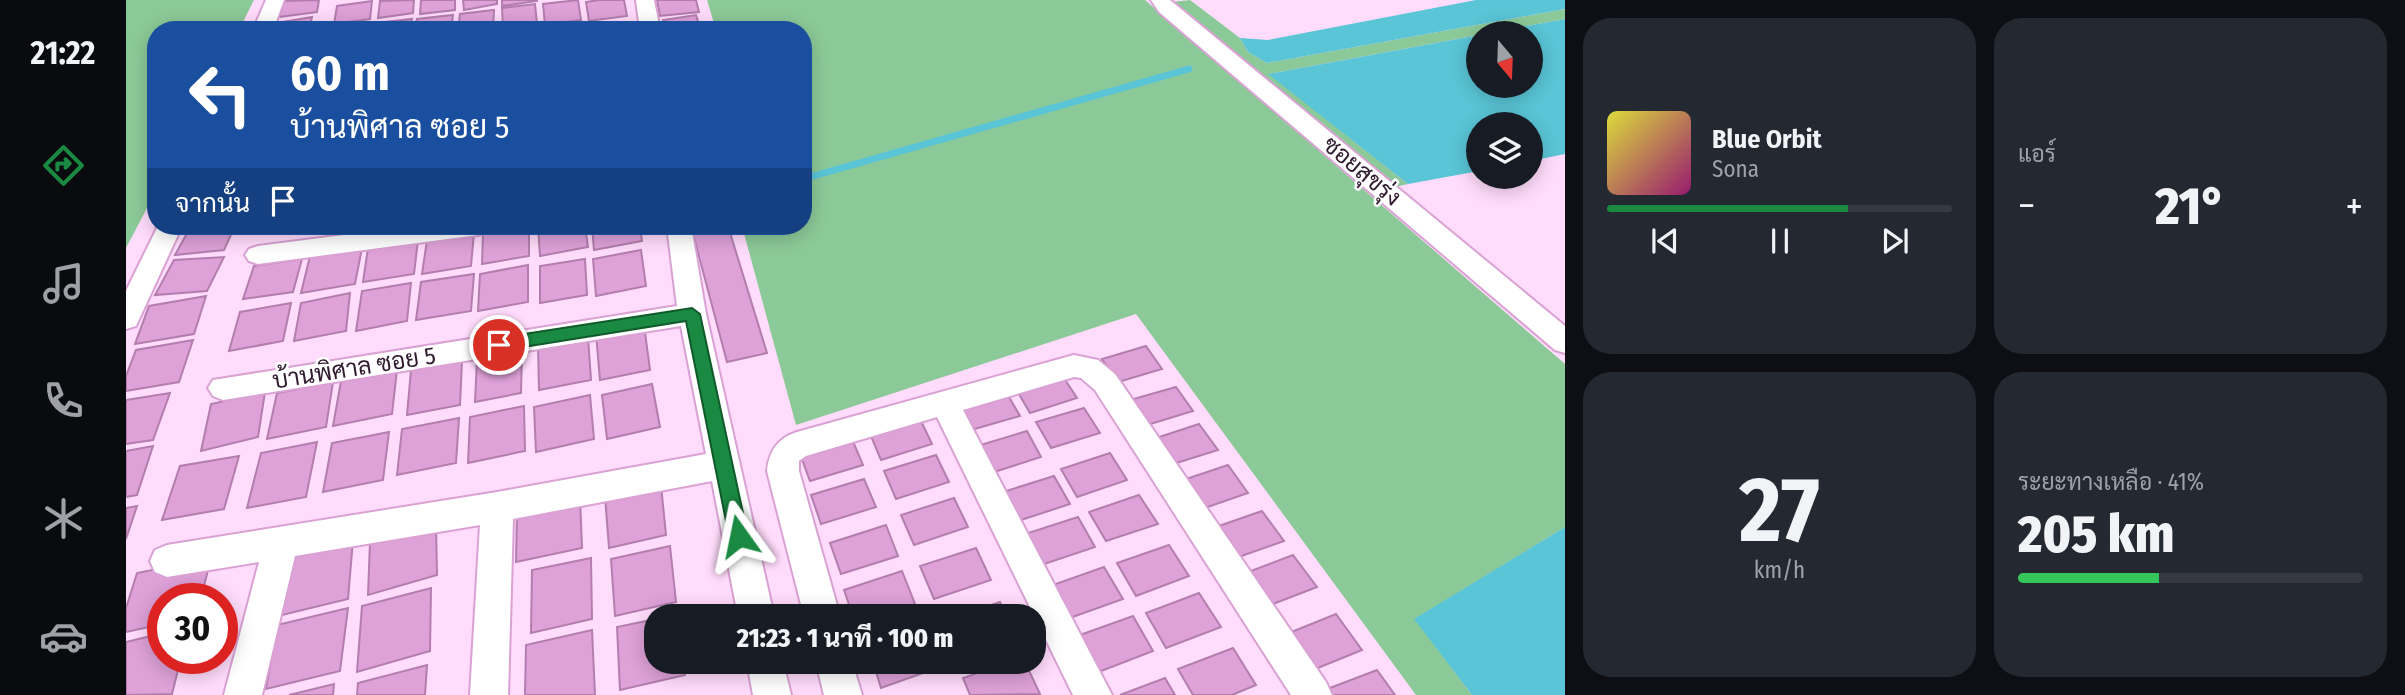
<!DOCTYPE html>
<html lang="th">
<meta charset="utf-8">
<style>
body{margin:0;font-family:"Fira Sans Condensed",Sarabun,sans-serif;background:#242831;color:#f1f3f6;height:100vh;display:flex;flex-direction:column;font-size:26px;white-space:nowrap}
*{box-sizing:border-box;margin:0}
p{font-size:23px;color:#9ea1a6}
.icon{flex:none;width:38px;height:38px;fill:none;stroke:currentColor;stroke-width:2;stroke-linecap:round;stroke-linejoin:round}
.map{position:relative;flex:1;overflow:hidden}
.sheet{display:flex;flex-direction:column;gap:18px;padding:18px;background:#0d0f14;width:840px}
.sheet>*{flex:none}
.top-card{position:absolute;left:21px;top:21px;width:665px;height:214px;border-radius:28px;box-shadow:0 4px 18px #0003;background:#1a4fa0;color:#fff;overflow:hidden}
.needle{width:46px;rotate:161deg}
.tools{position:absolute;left:1340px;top:21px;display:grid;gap:14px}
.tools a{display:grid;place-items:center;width:77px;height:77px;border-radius:50%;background:#171b24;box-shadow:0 4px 18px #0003;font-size:35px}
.speed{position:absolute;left:21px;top:583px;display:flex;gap:14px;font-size:35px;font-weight:700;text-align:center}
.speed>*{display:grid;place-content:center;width:91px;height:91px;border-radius:50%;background:#171b24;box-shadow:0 4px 18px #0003;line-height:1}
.speed .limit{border:10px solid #d22;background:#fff;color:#111}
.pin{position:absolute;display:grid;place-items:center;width:60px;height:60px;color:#fff;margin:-30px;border:4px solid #fff;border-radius:50%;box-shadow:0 2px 7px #0007}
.me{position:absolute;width:77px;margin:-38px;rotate:348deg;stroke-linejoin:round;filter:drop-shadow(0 0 5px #0008)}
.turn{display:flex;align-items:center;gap:24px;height:147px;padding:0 28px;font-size:32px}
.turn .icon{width:91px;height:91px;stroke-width:2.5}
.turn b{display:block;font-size:49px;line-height:60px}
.then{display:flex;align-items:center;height:66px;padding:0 28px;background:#0003;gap:14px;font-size:26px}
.big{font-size:52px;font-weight:800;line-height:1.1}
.sheet .card{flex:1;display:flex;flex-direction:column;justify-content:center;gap:10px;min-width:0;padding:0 24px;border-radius:28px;background:#242831}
.sheet .dial{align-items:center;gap:0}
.dial b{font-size:91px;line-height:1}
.song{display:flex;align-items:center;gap:21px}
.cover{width:84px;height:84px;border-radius:10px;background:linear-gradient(135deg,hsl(60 70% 55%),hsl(320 70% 35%))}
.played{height:7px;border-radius:4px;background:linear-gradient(90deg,#1a8a42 70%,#363941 70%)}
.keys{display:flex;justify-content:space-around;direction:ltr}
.heat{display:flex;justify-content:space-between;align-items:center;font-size:38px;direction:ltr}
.charge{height:10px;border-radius:5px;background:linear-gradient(90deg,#34c759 41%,#363941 0)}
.sheet .tiles{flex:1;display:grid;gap:18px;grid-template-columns:repeat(2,1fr)}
.trip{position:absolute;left:518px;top:604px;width:402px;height:70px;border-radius:28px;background:#171b24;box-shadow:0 4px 18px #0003;font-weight:800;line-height:70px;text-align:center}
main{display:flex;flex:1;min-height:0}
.tab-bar{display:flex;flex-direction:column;width:126px;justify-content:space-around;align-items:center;background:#090b0e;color:#9ea1a6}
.tab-bar .icon{width:49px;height:49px}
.tab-bar .on{color:#1a8a42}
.tab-bar b{font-size:32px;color:#f1f3f6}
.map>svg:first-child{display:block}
.green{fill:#8cc998}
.water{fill:#5ac5d6}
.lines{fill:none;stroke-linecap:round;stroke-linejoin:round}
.stream{stroke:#5ac5d6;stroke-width:7}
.building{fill:#dea1d8;stroke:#b37eae;stroke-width:2}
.minor-casing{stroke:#daa2d4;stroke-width:4}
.minor{fill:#fff;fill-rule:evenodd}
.route{fill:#1a8a42;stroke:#115a2b;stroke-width:2}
.labels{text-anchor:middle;stroke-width:5;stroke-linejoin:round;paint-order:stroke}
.street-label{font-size:24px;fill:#301b2f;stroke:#fff}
</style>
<main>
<nav class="tab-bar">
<b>21:22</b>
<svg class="icon on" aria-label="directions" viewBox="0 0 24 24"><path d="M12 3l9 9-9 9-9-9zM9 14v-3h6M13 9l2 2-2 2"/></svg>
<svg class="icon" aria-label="music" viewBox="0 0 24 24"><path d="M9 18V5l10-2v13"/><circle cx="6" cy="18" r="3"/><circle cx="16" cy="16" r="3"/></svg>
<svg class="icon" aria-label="phone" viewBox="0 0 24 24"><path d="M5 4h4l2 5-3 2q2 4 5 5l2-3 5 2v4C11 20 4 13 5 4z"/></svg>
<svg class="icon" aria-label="climate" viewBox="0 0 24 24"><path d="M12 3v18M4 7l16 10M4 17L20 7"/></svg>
<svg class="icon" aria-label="car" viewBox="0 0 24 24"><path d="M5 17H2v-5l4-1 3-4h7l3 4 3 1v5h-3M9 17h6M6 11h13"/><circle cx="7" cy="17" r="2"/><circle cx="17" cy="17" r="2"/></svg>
</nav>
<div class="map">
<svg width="1439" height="695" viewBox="0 0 1439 695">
<rect width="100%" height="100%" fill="#ffdcfb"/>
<path class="green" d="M0,0h128l-15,30h-83v161l-30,57z
M581,0h438l420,364v163l-150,92 57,76h-56l-280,-381 -340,111 -54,-199h61v-196h-87z
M1064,0l50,38 8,14 19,11 298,-54v10l-296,55 139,110 -13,3 -223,-185z"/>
<path class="water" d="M1350,0h89v9l-298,54 -19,-11 -8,-14 28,2z
M1439,19v135l-34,7v-37h-52v47l-71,13 -140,-110 211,-39v51h52v-53h-43z
M1439,527v168h-93l-58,-76z"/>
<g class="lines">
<path class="stream" d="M677,179l386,-110"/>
</g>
<path class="building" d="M193,0l-2,12 -38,5 5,-16z
M288,0l-1,13 -35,5 2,-17z
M295,0h34v10l-35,4z
M337,0h34v4l-33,6z
M376,0h35v1l-35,5z
M452,0l3,20 -36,5 -2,-21z
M473,0h25l3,16 -38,5 -3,-19z
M531,0h39l3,12 -39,4z
M246,1l-2,18 -36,5 3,-18z
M409,4l2,20 -34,5 -1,-21z
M368,10l-1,20h-35l2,-16z
M327,15l-2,15h-37l3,-11z
M570,15l5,15h-36l-2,-10z
M186,17l-3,13h-34l2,-7z
M286,19l-3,11h-35l2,-7z
M243,23l-2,7h-37l1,-3z
M65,226h44l-11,24 -49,5z
M403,226v30l-47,8 1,-31z
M412,226h47l3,21 -48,9z
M466,226h48l2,15 -48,9z
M584,226h18l39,127 -40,9 -35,-132z
M348,233l-3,33 -49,8 5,-34z
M292,240l-4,34 -51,8 5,-34z
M236,248l-7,36 -54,9 9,-37z
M515,250l5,36 -50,10 -3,-37z
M98,257l-17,34 -52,4 19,-35z
M176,259l-9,33 -50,7 11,-33z
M459,259l2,36 -47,8v-37z
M402,265v37l-50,9 2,-37z
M348,274l-3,37 -55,9 5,-38z
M285,283l-4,38 -51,10 6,-40z
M224,293l-4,38 -52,10 7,-38z
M80,296l-12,38 -59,10 14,-38z
M165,303l-8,38 -54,10 11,-39z
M518,325l6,45 -50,10 -4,-46z
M462,337l3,43 -52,10 -1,-43z
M67,340l-14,42 -53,9v-15l10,-26z
M1020,346l16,23 -44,13 -16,-23z
M396,352l-1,41 -46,9 2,-43z
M336,361l-2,44 -53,10 4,-45z
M271,370l-5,44 -59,12 8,-45z
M936,375l15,23 -47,15 -14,-24z
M207,382l-7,45 -59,12 10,-46z
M526,384l8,43 -53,12 -5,-44z
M1050,387l17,24 -46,14 -17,-25z
M139,392l-7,45 -57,14 10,-47z
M880,392l14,24 -49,14 -13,-24z
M44,393l-17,47 -27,4v-44z
M464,395l4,44 -58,13 -2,-45z
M398,406l1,45 -57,12 2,-46z
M958,408l16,25 -49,15 -15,-26z
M333,418l-3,45 -59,12 5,-46z
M794,419l12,25 -51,16 -11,-26z
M1073,424l19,26 -48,15 -17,-26z
M901,431l14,26 -50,16 -14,-27z
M263,432l-6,48 -60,12 9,-49z
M726,439l11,26 -53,16 -10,-27z
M191,442l-11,55 -59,11 14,-55z
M27,446l-16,49 -11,2v-46z
M984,453l17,27 -50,17 -16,-28z
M810,455l13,27 -53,17 -12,-28z
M113,456l-15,53 -62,11 18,-54z
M1102,465l20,28 -49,17 -19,-29z
M928,476l16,28 -52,17 -15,-29z
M738,479l12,28 -55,17 -10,-29z
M535,485l5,50 -57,13 -4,-52z
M1013,495l19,29 -52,17 -17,-29z
M454,497l2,51 -66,14 1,-52z
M828,498l14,29 -54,18 -13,-30z
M11,506l-11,33v-31z
M1136,511l22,30 -51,18 -20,-31z
M952,517l17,30 -54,18 -16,-31z
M310,524l1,51 -69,20 2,-53z
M760,525l12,31 -57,18 -11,-31z
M227,540l-5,59 -74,18 9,-60z
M1043,545l20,31 -53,20 -19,-33z
M544,546l6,56 -61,14 -4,-57z
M850,548l15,32 -57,19 -14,-33z
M1167,555l24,32 -52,20 -22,-33z
M85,558l-10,40h-38v26l-37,8v-24l11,-35z
M465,558l1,61 -61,14 1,-63z
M978,567l19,32 -56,20 -17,-33z
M776,571l13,33 -36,12h-26l-9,-26z
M305,588l-1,63 -73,21 5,-66z
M1073,593l22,34 -55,21 -20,-35z
M874,602l7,14h-48z
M222,608l-8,63 -74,18 11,-64z
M1210,614l26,36 -54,22 -24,-37z
M1007,616l20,35 -57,22 -19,-37z
M530,619v43h28l1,13 -65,15 -3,-63z
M466,630l3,65h-70l1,-50z
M37,633v25h18l-9,36 -46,1v-53z
M1107,648l23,37 -24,10h-39l-15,-26z
M747,662h68l2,4 -62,22z
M883,662h16l15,32 -70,1 -7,-17z
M301,665l-2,30h-68l1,-12z
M1251,670l18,25h-70l-3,-4z
M1039,678l10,17h-55z
M208,684l-1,11h-44z"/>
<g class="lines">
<g class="minor-casing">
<path id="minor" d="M140,0h18l-11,30h-20z
M510,0h18l6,30h-20z
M1025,0h19l395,326v27l-10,-3 -396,-338z
M32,226h24l-46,100 -10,3v-38z
M288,226h76l-3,6 -9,3 -220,29 -9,-3 -4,-6 4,-6 9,-3z
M541,226h24l15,88 68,302h-36l-26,-135 -199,38 -5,176h-38l10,-170 -185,31 -33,139h-38l35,-133 -92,15 -12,-5 -5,-11 5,-11 12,-5 330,-53 209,-38 -25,-128 -458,74 -10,-4 -5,-8 5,-8 464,-74z
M948,355l24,5 17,14 211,308 6,13h-41l-196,-305 -14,-12 -7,-1 -111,33 149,285h-39l-136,-278 -131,39 -7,5v10l41,145h-36l-37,-145c2,-20 11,-33 30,-39z
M621,662h36l8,33h-38z
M690,662h36l10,33h-38z"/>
</g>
<use href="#minor" class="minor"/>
</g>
<path class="route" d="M566,308l8,6 48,222 -2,7 -7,2 -7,-2 -3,-7 -43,-215 -187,30 -8,-6 8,-7z"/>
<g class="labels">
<g class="street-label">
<text transform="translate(1236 171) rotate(40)" y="8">ซอยสุขรุ่ง</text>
<text transform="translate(228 368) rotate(-9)" y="8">บ้านพิศาล ซอย 5</text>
</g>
</g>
</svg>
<div class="tools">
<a><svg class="needle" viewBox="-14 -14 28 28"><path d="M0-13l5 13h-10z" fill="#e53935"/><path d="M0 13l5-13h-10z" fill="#9ea1a6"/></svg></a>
<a><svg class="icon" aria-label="layers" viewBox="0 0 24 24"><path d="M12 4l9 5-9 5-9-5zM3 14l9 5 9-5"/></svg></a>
</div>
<div class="speed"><div class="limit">30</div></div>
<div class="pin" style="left:373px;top:345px;background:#d93025"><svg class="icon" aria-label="arrive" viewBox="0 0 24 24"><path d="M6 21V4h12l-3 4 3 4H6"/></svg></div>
<svg class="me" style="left:613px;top:536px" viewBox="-20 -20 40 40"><path d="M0-17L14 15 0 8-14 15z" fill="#1a8a42" stroke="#fff" stroke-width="4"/></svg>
<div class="trip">21:23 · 1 นาที · 100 m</div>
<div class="top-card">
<div class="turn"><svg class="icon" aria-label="left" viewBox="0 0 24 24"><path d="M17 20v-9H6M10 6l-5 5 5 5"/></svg><div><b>60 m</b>บ้านพิศาล ซอย 5</div></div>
<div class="then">จากนั้น<svg class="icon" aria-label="arrive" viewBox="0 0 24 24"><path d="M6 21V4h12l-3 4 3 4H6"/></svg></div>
</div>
</div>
<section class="sheet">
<div class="tiles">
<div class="card">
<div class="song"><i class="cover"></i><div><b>Blue Orbit</b><p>Sona</p></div></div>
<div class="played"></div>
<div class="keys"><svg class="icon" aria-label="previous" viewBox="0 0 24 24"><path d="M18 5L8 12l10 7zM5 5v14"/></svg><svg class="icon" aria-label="pause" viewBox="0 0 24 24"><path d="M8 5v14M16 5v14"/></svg><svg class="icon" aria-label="next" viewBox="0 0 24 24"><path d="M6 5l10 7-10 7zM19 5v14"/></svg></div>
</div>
<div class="card"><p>แอร์</p>
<div class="heat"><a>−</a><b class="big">21°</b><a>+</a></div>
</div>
<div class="card dial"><b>27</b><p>km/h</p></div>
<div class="card"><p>ระยะทางเหลือ · 41%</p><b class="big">205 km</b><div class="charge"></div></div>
</div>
</section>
</main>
